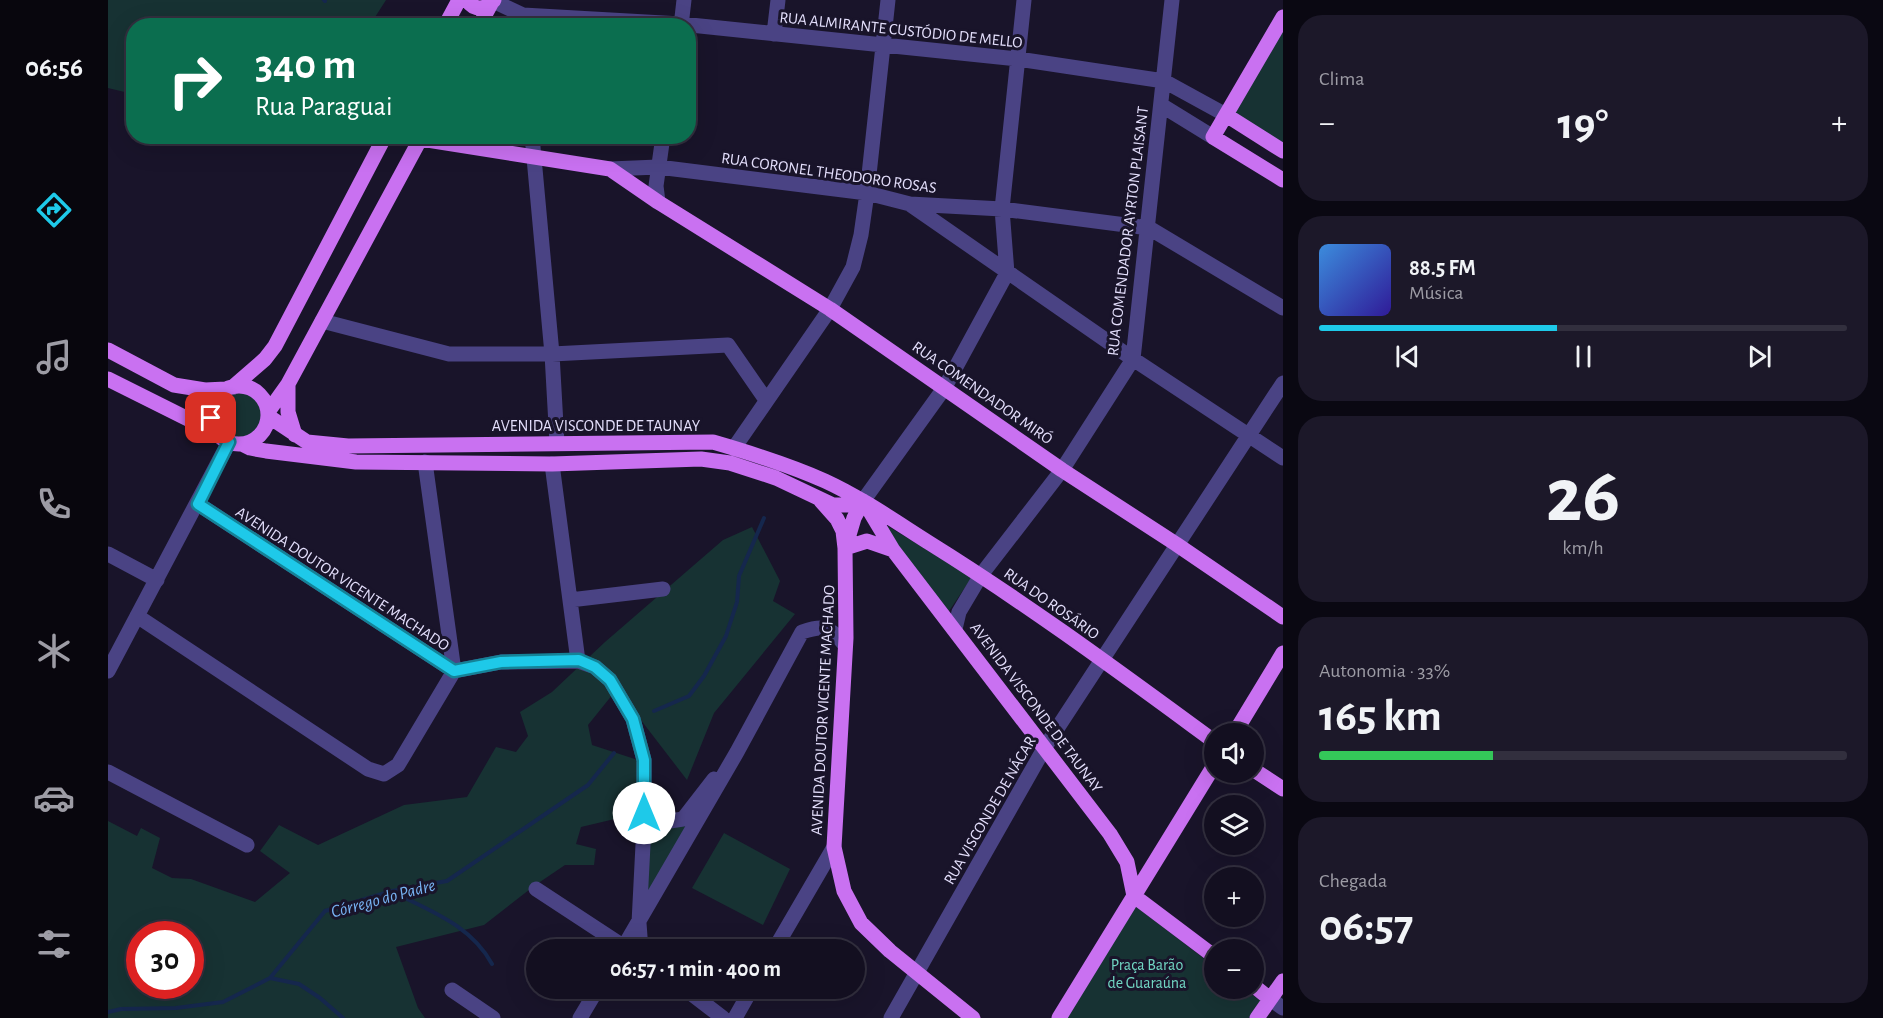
<!DOCTYPE html>
<html lang="pt">
<meta charset="utf-8">
<style>
body{margin:0;font-family:"Alegreya Sans",sans-serif;background:#1c1829;color:#f1f3f6;height:100vh;display:flex;flex-direction:column;font-size:22px;white-space:nowrap}
*{box-sizing:border-box;margin:0}
p{font-size:20px;color:#9d9ca5}
.icon{flex:none;width:33px;height:33px;fill:none;stroke:currentColor;stroke-width:2;stroke-linecap:round;stroke-linejoin:round}
.map{position:relative;flex:1;overflow:hidden}
.drawer{display:flex;flex-direction:column;gap:15px;padding:15px;background:#0a0812;width:600px}
.drawer>*{flex:none}
.guide{position:absolute;left:18px;top:18px;width:570px;height:126px;border-radius:24px;box-shadow:0 6px 24px #0002,0 0 0 2px #322f3e;background:#0b6e4f;color:#fff;overflow:hidden}
.controls{position:absolute;left:1096px;top:723px;display:grid;gap:12px}
.controls a{display:grid;place-items:center;width:60px;height:60px;border-radius:50%;background:#130f20;box-shadow:0 6px 24px #0002,0 0 0 2px #322f3e;font-size:30px}
.speed{position:absolute;left:18px;top:921px;display:flex;gap:12px;font-size:30px;font-weight:700;text-align:center}
.speed>*{display:grid;place-content:center;width:78px;height:78px;border-radius:50%;background:#130f20;box-shadow:0 6px 24px #0002,0 0 0 2px #322f3e;line-height:1}
.speed .limit{border:9px solid #d22;background:#fff;color:#111}
.pin{position:absolute;display:grid;place-items:center;width:51px;height:51px;color:#fff;margin:-26px;border-radius:12px;box-shadow:0 3px 9px #0006}
.me{position:absolute;width:66px;margin:-33px;rotate:0deg;stroke-linejoin:round;filter:drop-shadow(0 0 4px #0008)}
.turn{display:flex;align-items:center;gap:21px;height:126px;padding:0 30px;font-size:27px}
.turn .icon{width:78px;height:78px;stroke-width:2.5}
.turn b{display:block;font-size:42px;line-height:51px}
.big{font-size:45px;font-weight:600;line-height:1.1}
.drawer .card{flex:1;display:flex;flex-direction:column;justify-content:center;gap:9px;min-width:0;padding:0 21px;border-radius:24px;background:#1c1829}
.drawer .dial{align-items:center;gap:0}
.dial b{font-size:78px;line-height:1}
.song{display:flex;align-items:center;gap:18px}
.cover{width:72px;height:72px;border-radius:9px;background:linear-gradient(135deg,hsl(210 70% 55%),hsl(250 70% 35%))}
.played{height:6px;border-radius:3px;background:linear-gradient(90deg,#1ec9e9 45%,#322f3e 45%)}
.keys{display:flex;justify-content:space-around;direction:ltr}
.heat{display:flex;justify-content:space-between;align-items:center;font-size:33px;direction:ltr}
.charge{height:9px;border-radius:4px;background:linear-gradient(90deg,#34c759 33%,#322f3e 0)}
.trip{position:absolute;left:418px;top:939px;width:339px;height:60px;border-radius:30px;background:#130f20;box-shadow:0 6px 24px #0002,0 0 0 2px #322f3e;font-weight:600;line-height:60px;text-align:center}
main{display:flex;flex:1;min-height:0}
.dock{display:flex;flex-direction:column;width:108px;justify-content:space-around;align-items:center;background:#08060d;color:#9d9ca5}
.dock .icon{width:42px;height:42px}
.dock .selected{color:#1ec9e9}
.dock b{font-size:27px;color:#f1f3f6}
.map>svg:first-child{display:block}
.green{fill:#173233;fill-rule:evenodd}
.lines{fill:none;stroke-linecap:round;stroke-linejoin:round}
.stream{stroke:#15274d;stroke-width:4}
.minor{stroke:#4a4384;stroke-width:15}
.major{stroke:#c971f1;stroke-width:15}
.route-casing{stroke:#148397;stroke-width:15}
.route{stroke:#1ec9e9;stroke-width:10}
.labels{text-anchor:middle;stroke-width:6;stroke-linejoin:round;paint-order:stroke}
.street-label{font-size:16px;fill:#e4dffc;stroke:#19142a}
.park-label{font-size:16px;fill:#71d6c3;stroke:#19142a}
.water-label{font-size:18px;font-style:italic;fill:#77b2f2;stroke:#19142a}
</style>
<main>
<nav class="dock">
<b>06:56</b>
<svg class="icon selected" aria-label="directions" viewBox="0 0 24 24"><path d="M12 3l9 9-9 9-9-9zM9 14v-3h6M13 9l2 2-2 2"/></svg>
<svg class="icon" aria-label="music" viewBox="0 0 24 24"><path d="M9 18V5l10-2v13"/><circle cx="6" cy="18" r="3"/><circle cx="16" cy="16" r="3"/></svg>
<svg class="icon" aria-label="phone" viewBox="0 0 24 24"><path d="M5 4h4l2 5-3 2q2 4 5 5l2-3 5 2v4C11 20 4 13 5 4z"/></svg>
<svg class="icon" aria-label="climate" viewBox="0 0 24 24"><path d="M12 3v18M4 7l16 10M4 17L20 7"/></svg>
<svg class="icon" aria-label="car" viewBox="0 0 24 24"><path d="M5 17H2v-5l4-1 3-4h7l3 4 3 1v5h-3M9 17h6M6 11h13"/><circle cx="7" cy="17" r="2"/><circle cx="17" cy="17" r="2"/></svg>
<svg class="icon" aria-label="filters" viewBox="0 0 24 24"><path d="M4 7h16M4 17h16"/><circle cx="9" cy="7" r="2"/><circle cx="15" cy="17" r="2"/></svg>
</nav>
<div class="map">
<svg width="1175" height="1018" viewBox="0 0 1175 1018">
<rect width="100%" height="100%" fill="#19142a"/>
<path class="green" d="M0,0h278l-16,25 -236,1 -1,68 -25,-6z
M1175,22v133l-56,-36z
M109 415a22 22 0 1 1 44 0a22 22 0 1 1-44 0Z
M776,524l88,53 -23,34 -43,-53z
M644,527l28,54 -7,20 22,13 -81,99 -27,67 -70,-91 -29,36 4,20 49,16 -1,52 -59,14 -5,17 20,5 -2,16h-29l-31,21 -50,39 -88,22 22,61 7,10h-317v-197l29,15 4,-8 19,10 -8,30 20,10 19,1 64,23 35,-29 -30,-22 19,-26 39,20 86,-40 63,-8 29,-50 20,5 12,-16 -8,-24 32,-20 53,-50 118,-102zM32,934h50v52h-50z
M585,814l-46,89 2,-71z
M616,833l66,36 -27,56 -71,-37z
M1027,906l80,61v21l29,1 17,12 -12,17h-182z"/>
<g class="lines">
<path class="stream" d="M216,0l1,1
M546,711l35,-15 15,-20 22,-40 11,-34 2,-26 25,-58
M285,892c37,19 78,33 99,72
M162,978l29,6 21,14 23,20
M0,1012l13,-3 55,-1 47,-6 47,-24 55,-67 67,-20 55,-10 141,-96 26,-32"/>
<path class="minor" d="M385,1l30,14 158,9 337,35 146,22 62,34
M573,26l3,-26
M666,34l4,-34
M1053,105l52,32
M424,136l20,218 5,89
M502,169l48,-2 209,26 43,11 92,5 147,19 134,80
M550,202l-2,-16 7,-50
M803,205l222,154 150,99
M214,321l127,33h103l176,-9 38,55
M626,448l96,-139 23,-42 8,-32 6,-42 21,-193
M444,464l26,197
M755,501l82,-114 62,-114 -5,-64 22,-209
M90,504l256,167 47,-9 77,-1 17,6 15,13 23,39 11,41v65l-5,98 2,27
M0,554l49,26
M462,600l93,-11
M29,616l231,153 16,5 14,-9 56,-94 -29,-209
M847,629l4,-17 22,-37 81,-105 71,-111 39,-359
M0,671l121,-229
M0,772l139,73
M536,825l39,-6 31,-40
M428,889l93,61
M514,950l115,-198 65,-120c23,-8 28,-5 43,13
M666,950l60,-103
M576,988l39,30
M344,990l41,28
M1162,999l13,9
M472,1018l18,-30
M627,1018l17,-30
M783,1018l154,-271 238,-364"/>
<path class="major" d="M359,0c7,11 19,10 27,0
M1175,17l-70,120 70,43
M337,26l14,-26
M371,26l13,-24
M1118,115l57,36
M313,139l189,30 48,33 172,107 232,161 114,74 107,73
M0,350l66,35 31,5 21,-1
M0,379l110,55
M180,384v28l7,23
M102 415a29 29 0 1 1 58 0a29 29 0 1 1-58 0Z
M125,387l32,-28 10,-13 110,-210
M160,412l20,-28 134,-248
M160,416l39,26 41,4 365,-4c38,11 76,23 112,39 37,17 71,41 106,63 98,61 191,130 284,198
M134,444l8,4 16,3 90,11 196,2 149,-5 29,4 46,15 57,27h16l14,-4
M713,501l16,18 6,12 2,17 1,90 -12,209 10,44 17,32 29,28 83,67
M758,505l27,45 217,284 17,28 7,34
M738,545l8,-27 9,-17
M737,548l22,-7 26,9
M1126,734l49,-81
M1146,770l29,19
M1026,896l81,61
M1146,986l16,13
M951,1018l156,-254
M1149,1018l26,-37"/>
</g>
<g class="lines">
<g class="route-casing">
<path id="route" d="M103,418l4,12 14,12 -31,62 256,167 47,-9 78,-2 16,7 15,13 23,39 11,41v53"/>
</g>
<use href="#route" class="route"/>
</g>
<g class="labels">
<g class="street-label">
<text transform="translate(793 29) rotate(6)" y="6">RUA ALMIRANTE CUSTÓDIO DE MELLO</text>
<text transform="translate(721 172) rotate(8)" y="6">RUA CORONEL THEODORO ROSAS</text>
<text transform="translate(1019 231) rotate(-83)" y="6">RUA COMENDADOR AYRTON PLAISANT</text>
<text transform="translate(875 392) rotate(35)" y="6">RUA COMENDADOR MIRÓ</text>
<text x="488" y="431">AVENIDA VISCONDE DE TAUNAY</text>
<text transform="translate(235 578) rotate(33)" y="6">AVENIDA DOUTOR VICENTE MACHADO</text>
<text transform="translate(944 603) rotate(35)" y="6">RUA DO ROSÁRIO</text>
<text transform="translate(929 707) rotate(53)" y="6">AVENIDA VISCONDE DE TAUNAY</text>
<text transform="translate(714 710) rotate(-87)" y="6">AVENIDA DOUTOR VICENTE MACHADO</text>
<text transform="translate(881 810) rotate(-60)" y="6">RUA VISCONDE DE NÁCAR</text>
</g>
<g class="park-label">
<text x="1039" y="970">Praça Barão<tspan x="1039" dy="18">de Guaraúna</tspan></text>
</g>
<g class="water-label">
<text transform="translate(275 898) rotate(-15)" y="6">Córrego do Padre</text>
</g>
</g>
</svg>
<div class="controls">
<a><svg class="icon" aria-label="sound" viewBox="0 0 24 24"><path d="M4 9h4l5-4v14l-5-4H4zM17 9q2 3 0 6"/></svg></a>
<a><svg class="icon" aria-label="layers" viewBox="0 0 24 24"><path d="M12 4l9 5-9 5-9-5zM3 14l9 5 9-5"/></svg></a>
<a>+</a>
<a>−</a>
</div>
<div class="speed"><div class="limit">30</div></div>
<div class="pin" style="left:103px;top:418px;background:#d93025"><svg class="icon" aria-label="arrive" viewBox="0 0 24 24"><path d="M6 21V4h12l-3 4 3 4H6"/></svg></div>
<svg class="me" style="left:536px;top:813px" viewBox="-20 -20 40 40"><circle r="19" fill="#fff"/><path d="M0-13L10 11 0 6-10 11z" fill="#1ec9e9"/></svg>
<div class="trip">06:57 · 1 min · 400 m</div>
<div class="guide">
<div class="turn"><svg class="icon" aria-label="right" viewBox="0 0 24 24"><path d="M7 20v-9h11M14 6l5 5-5 5"/></svg><div><b>340 m</b>Rua Paraguai</div></div>
</div>
</div>
<section class="drawer">
<div class="card"><p>Clima</p>
<div class="heat"><a>−</a><b class="big">19°</b><a>+</a></div>
</div>
<div class="card">
<div class="song"><i class="cover"></i><div><b>88.5 FM</b><p>Música</p></div></div>
<div class="played"></div>
<div class="keys"><svg class="icon" aria-label="previous" viewBox="0 0 24 24"><path d="M18 5L8 12l10 7zM5 5v14"/></svg><svg class="icon" aria-label="pause" viewBox="0 0 24 24"><path d="M8 5v14M16 5v14"/></svg><svg class="icon" aria-label="next" viewBox="0 0 24 24"><path d="M6 5l10 7-10 7zM19 5v14"/></svg></div>
</div>
<div class="card dial"><b>26</b><p>km/h</p></div>
<div class="card"><p>Autonomia · 33%</p><b class="big">165 km</b><div class="charge"></div></div>
<div class="card"><p>Chegada</p><b class="big">06:57</b></div>
</section>
</main>
